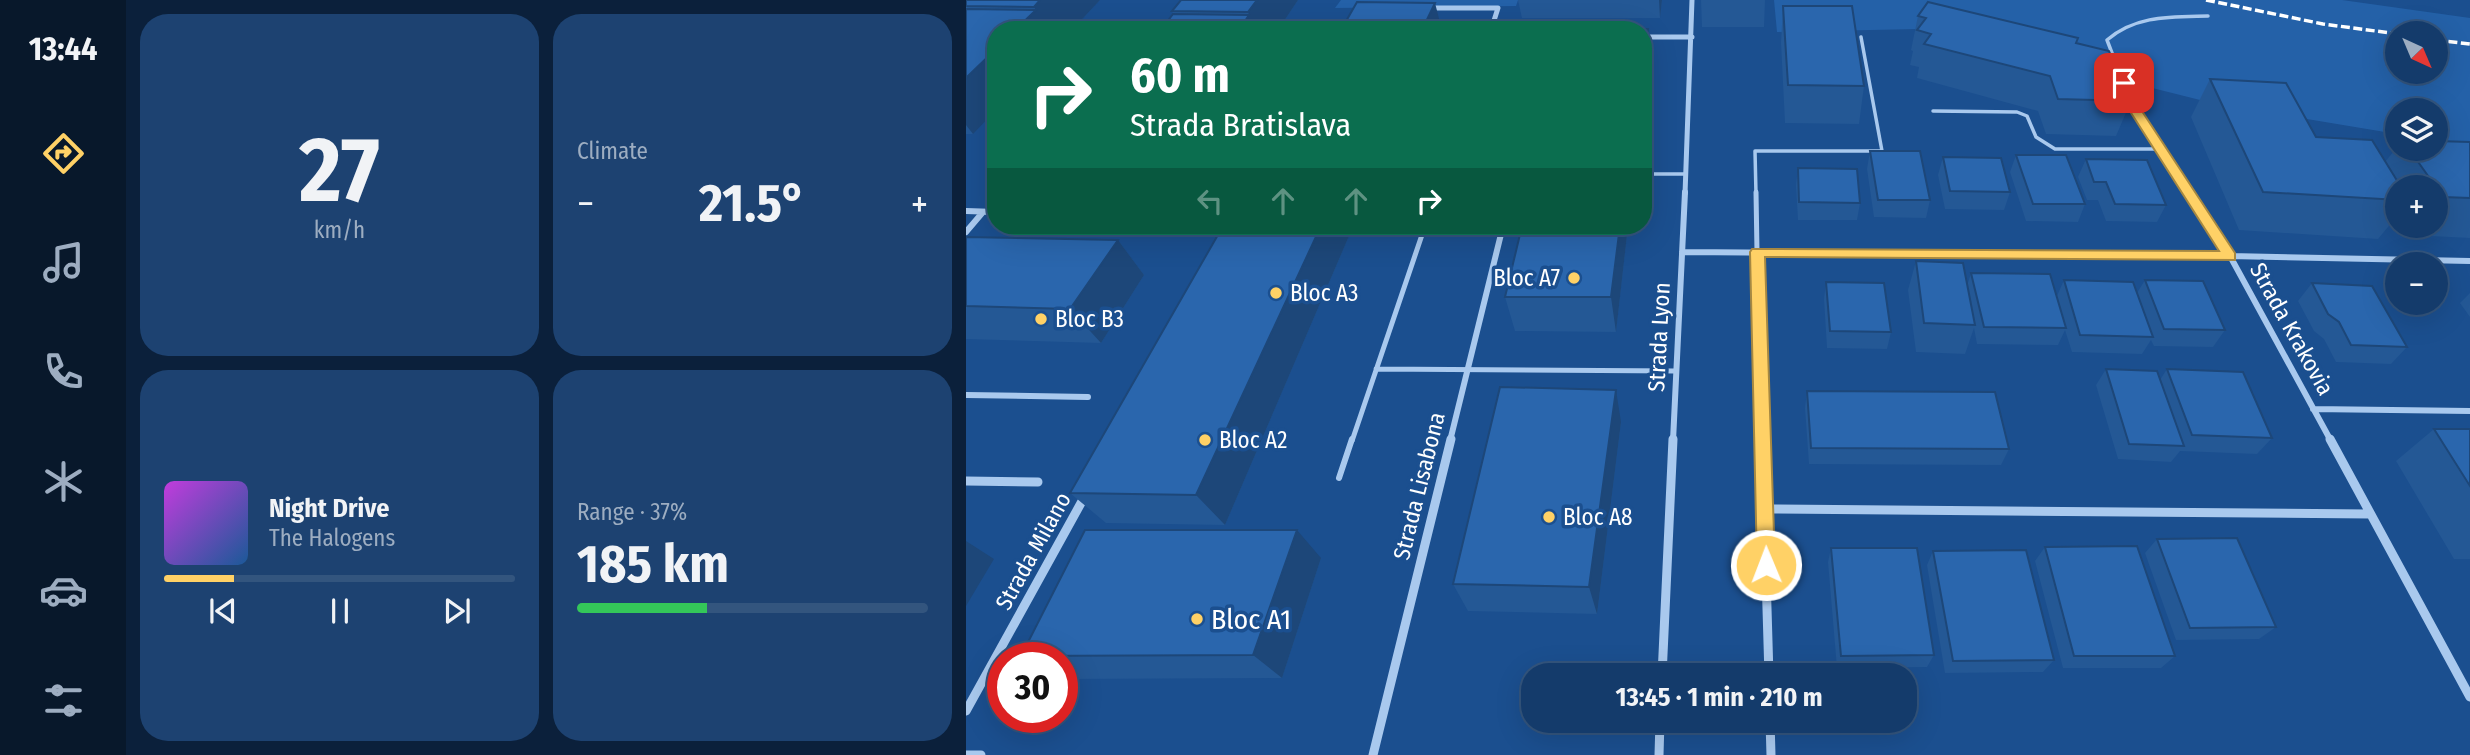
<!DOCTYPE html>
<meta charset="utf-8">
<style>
body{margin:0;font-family:"Fira Sans Condensed",sans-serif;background:#1d4271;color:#f1f3f6;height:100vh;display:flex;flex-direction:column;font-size:26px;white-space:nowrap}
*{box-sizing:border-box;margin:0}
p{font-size:23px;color:#9dadc1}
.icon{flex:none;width:38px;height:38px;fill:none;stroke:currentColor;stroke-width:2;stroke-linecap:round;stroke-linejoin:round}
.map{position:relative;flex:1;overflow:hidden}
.details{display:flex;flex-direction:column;gap:14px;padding:14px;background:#0b203b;width:840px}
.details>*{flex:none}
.top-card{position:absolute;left:21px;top:21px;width:665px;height:214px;border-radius:28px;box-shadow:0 7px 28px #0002,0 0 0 2px #33557e;background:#0b6e4f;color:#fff;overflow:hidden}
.needle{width:46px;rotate:136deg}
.fabs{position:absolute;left:1419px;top:21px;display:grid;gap:14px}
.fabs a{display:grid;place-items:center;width:63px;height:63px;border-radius:50%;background:#143b6b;box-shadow:0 7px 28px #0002,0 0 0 2px #33557e;font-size:35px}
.speed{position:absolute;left:21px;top:642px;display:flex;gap:14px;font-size:35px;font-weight:700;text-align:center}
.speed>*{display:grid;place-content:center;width:91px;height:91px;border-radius:50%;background:#143b6b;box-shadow:0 7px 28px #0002,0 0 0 2px #33557e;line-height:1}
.speed .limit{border:10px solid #d22;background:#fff;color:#111}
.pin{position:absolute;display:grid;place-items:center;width:60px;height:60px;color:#fff;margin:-30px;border-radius:14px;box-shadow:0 4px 10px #0006}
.me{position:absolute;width:77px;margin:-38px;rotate:359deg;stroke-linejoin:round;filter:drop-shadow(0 0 5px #0008)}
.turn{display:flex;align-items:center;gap:24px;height:147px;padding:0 28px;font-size:32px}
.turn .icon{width:91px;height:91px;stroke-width:2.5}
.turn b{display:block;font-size:49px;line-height:60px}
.lanes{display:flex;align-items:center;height:66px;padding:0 28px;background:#0003;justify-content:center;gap:35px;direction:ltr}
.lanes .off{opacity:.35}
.big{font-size:52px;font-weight:700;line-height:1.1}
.details .widget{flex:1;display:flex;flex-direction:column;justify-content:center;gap:10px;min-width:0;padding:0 24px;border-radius:28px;background:#1d4271}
.details .dial{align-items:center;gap:0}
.dial b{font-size:91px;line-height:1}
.song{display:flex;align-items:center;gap:21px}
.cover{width:84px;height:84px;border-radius:10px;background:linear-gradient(135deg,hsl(290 70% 55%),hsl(210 70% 35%))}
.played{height:7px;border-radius:4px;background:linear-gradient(90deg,#ffd166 20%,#33557e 20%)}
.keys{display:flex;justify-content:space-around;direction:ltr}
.heat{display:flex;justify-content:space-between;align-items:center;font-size:38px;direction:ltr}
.charge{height:10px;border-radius:5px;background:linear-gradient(90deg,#34c759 37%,#33557e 0)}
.details .tiles{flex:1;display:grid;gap:14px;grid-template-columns:repeat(2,1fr)}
.trip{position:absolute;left:555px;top:663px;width:396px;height:70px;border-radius:28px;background:#143b6b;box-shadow:0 7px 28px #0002,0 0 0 2px #33557e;font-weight:700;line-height:70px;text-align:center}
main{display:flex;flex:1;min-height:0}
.tab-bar{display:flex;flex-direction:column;width:126px;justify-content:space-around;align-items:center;background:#08182b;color:#9dadc1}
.tab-bar .icon{width:49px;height:49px}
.tab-bar .on{color:#ffd166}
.tab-bar b{font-size:32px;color:#f1f3f6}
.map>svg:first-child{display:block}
.green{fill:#2461a8;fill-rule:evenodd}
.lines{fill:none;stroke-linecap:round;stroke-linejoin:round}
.service-far2{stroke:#a9c9ee;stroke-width:3.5}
.service-far1{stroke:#a9c9ee;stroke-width:5}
.service{stroke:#a9c9ee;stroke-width:6}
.minor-far2{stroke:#a9c9ee;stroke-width:5}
.minor-far1{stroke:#a9c9ee;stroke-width:6}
.minor{stroke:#a9c9ee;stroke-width:9}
.rail{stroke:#fff;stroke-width:3.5;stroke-dasharray:9 3.5;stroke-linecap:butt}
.wall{fill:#245895}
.shaded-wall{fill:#1d4779}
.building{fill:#2a66ad;stroke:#1d4779;stroke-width:2}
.route{fill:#ffd166;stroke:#a68842;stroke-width:2}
.poi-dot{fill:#ffd166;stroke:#1b4f8f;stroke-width:2.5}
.labels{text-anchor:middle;stroke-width:7;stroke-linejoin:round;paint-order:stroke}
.poi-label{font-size:23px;fill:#fff;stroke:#1b4f8f;text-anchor:start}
.street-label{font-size:23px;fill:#fff;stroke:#1b4f8f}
.near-poi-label{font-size:28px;fill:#fff;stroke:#1b4f8f;text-anchor:start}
</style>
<main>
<nav class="tab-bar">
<b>13:44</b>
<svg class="icon on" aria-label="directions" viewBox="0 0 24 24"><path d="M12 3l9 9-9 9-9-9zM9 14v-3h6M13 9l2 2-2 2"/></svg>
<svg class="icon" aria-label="music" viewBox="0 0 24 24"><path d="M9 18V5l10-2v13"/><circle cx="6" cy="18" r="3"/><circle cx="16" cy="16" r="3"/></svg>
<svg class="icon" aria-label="phone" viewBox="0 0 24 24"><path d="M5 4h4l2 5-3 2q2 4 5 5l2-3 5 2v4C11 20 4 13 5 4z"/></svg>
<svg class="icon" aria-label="climate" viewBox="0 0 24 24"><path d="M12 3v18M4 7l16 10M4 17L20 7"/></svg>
<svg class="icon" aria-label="car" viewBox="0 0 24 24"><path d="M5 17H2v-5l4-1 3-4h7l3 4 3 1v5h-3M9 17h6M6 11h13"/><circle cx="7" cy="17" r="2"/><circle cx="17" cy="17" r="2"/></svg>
<svg class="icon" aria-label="filters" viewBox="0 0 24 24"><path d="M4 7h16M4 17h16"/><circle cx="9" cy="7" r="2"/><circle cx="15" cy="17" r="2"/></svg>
</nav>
<section class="details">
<div class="tiles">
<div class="widget dial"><b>27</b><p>km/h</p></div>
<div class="widget"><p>Climate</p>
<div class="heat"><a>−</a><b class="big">21.5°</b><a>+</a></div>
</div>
<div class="widget">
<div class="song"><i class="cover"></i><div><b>Night Drive</b><p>The Halogens</p></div></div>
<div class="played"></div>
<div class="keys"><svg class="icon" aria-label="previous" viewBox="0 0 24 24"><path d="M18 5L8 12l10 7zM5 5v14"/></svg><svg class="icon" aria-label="pause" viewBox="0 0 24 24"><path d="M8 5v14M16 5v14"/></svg><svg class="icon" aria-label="next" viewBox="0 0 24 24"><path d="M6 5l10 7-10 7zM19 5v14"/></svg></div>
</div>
<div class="widget"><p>Range · 37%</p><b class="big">185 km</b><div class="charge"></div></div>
</div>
</section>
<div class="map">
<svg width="1504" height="755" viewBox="0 0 1504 755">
<rect width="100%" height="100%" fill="#1b4f8f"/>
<path class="green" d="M375,0h177l-2,6 -181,2z
M808,0h568l128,18v129l-34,-6v-31h-38l-1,24 -185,-31 -295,-74 -140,3zM1432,33h38v39h-38z"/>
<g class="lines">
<path class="service-far2" d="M967,111l84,1 10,4 9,21 19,12h107
M1196,149l-30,-44 -25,-65c29,-25 64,-23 101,-24
M677,174h43
M790,194l-1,-43h127l-21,-114"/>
<path class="service-far1" d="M790,192l1,60
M410,369l300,2
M386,441l73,-215"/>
<path class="service" d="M373,478l13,-39"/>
<path class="minor-far2" d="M461,8h71l-7,22
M677,37h49
M1196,149l29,45
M719,194l7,-194"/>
<path class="minor-far1" d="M1223,192l41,64 101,185
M0,211l30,1
M0,232l17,-20
M716,252l548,4 240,5
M791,252l5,189
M0,395l122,2
M1347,409l157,2
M484,441l53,-215
M707,441l12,-249"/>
<path class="minor" d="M796,439l7,237
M1364,439l140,258
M0,481l72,1
M799,509l605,5
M696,676l11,-237
M0,711l120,-217
M804,721l1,34
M0,755h15
M407,755l78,-316
M693,755l1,-34"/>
<path class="rail" d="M1240,0l117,24 75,10
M1470,40l34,4"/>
</g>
<path class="wall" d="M0,0h134l-28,30h-76l-23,104h-7z
M332,0l-20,30h-117l12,-16 -1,-3z
M552,0h144l-2,18h-138z
M735,0h64l-1,27h-62z
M817,6l81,80 -5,38 -74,-1 -4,-80z
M952,16l159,27 54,58 -15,35 -70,-2 -8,-23 -121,-33 2,-11 -9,-2 3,-14 -2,-1z
M1244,79l106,58 69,25 13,-16v3h38l34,-7v96l-60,-3 -6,-9h32v-39h-38v28l-20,24 -139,-9 -48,-113z
M904,151l60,49 -4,18 -52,-1 -7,-48z
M1050,155l69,49 -7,18 -52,-1 -16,-49z
M977,157l67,35 -6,18 -59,-1 -7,-34z
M1120,159l80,46 -9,17 -51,-1 -8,-21h-11l-9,-23z
M832,168l62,35 -3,17h-59l-2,-35z
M556,226h106l-12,106 -101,-1 -10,-34z
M386,229l-127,296 -119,-2 -36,-30z
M0,237l152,3 26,35 -43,68 -135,-4z
M950,261l51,25 4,-13 86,23 7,-16 73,13 8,-13 80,50 -12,17 -59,-1 -3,-6 -9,14 -70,-2 -7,-22 -7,15 -81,-1 -3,-16 -9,26 -49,-2 -8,-62z
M860,282l65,50 -4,17 -60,-1 -3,-49z
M1346,283l95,64 -16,17 -55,-2 -12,-23 -10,-8 -16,-30z
M1504,293v24l-10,-14z
M1140,369l54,11 7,-11 105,69 -15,16 -77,-3 -9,11 -53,-3 -22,-74z
M841,391l202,58 -8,16 -192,-1 -4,-56z
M655,422l-24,192 -129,-3 -15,-27z
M1468,429h36v130h-16l-58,-98z
M1191,539l119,88 -17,12 -83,1 -31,-87z
M1079,547l130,109 -14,12h-98l-28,-107z
M865,548l103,107 -7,12 -90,1 -9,-106z
M967,551l121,109 -11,12 -98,1 -18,-108z
M355,558l-39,120 -218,1 -2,-1v-20h-37l-4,-2z"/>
<path class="shaded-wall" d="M74,0h60l-28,30h-57l21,-20 -2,-3z
M291,0h41l-20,30h-39l10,-15 -1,-3z
M693,0h3l-2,18z
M469,3l7,27h-20z
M682,29l3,35 -8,61v-57z
M30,49v61l-23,24 -7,-9v-47z
M355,226h29l2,3 -127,296 -29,-30z
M654,226h8l-12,106 -5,-35z
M152,240l26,35 -43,68 -31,-34z
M650,390l5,32 -24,192 -8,-27z
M331,530l24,28 -39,120 -29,-23z
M0,541l28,18 -28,47z"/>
<path class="building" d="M0,0h74l-6,7 -68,-1z
M215,0h76l-9,12 -76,-1z
M391,2l78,1 -13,27h-81z
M962,2l150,36 -2,5 33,8 22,50 -73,-2 -8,-23 -126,-32 7,-10 -14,-4 9,-12 -8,-2z
M817,6h69l12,80 -76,-1z
M0,9l70,1 -21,20h-19v19l-30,29z
M207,14l76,1 -10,15h-78z
M606,29h76l-5,39v-38h-72z
M1244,79l76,4 30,54 56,3 29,47h-3v13l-135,-8z
M1470,141l34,1v56l-27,-1 -34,-48h27z
M904,151h50l10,49h-52z
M1050,155h50l19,49h-52z
M977,157l58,1 9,34 -60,-1z
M1120,159l61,1 19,45 -51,-1 -9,-22h-12z
M832,168l59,1 3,34 -61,-1z
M257,226h98l-125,269 -126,-2z
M556,226h98l-9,71h-106z
M0,237l152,3 -48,69 -104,-3z
M950,261l47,2 12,62 -51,-2z
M1005,273l79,1 16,54 -82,-1z
M1098,280l69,2 20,55 -73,-2z
M1179,280l58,1 22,49 -61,-1z
M860,282l58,1 7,49 -61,-1z
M1346,283l60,3 35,61 -56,-2 -12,-23 -11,-8z
M1140,369l51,2 27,75 -55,-2z
M1201,369l76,3 29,66 -80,-3z
M534,387l116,3 -27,197 -136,-3z
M841,391l188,1 14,57 -198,-1z
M1468,429h36v57z
M119,530h212l-44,125 -232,1z
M1271,538l39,89 -86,1 -33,-89z
M1171,546l38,110h-101l-29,-109z
M865,548h86l17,107 -93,1z
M1060,550l28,110 -101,1 -20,-110z"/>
<path class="route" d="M1158,80l6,3 8,22 97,148v7l-470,-3 10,308 -2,6 -7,2 -7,-2 -2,-6 -7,-313 2,-3 467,2 -93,-146 -8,-22z"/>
<g class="poi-dot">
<circle cx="608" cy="278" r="7"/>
<circle cx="310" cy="293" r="7"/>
<circle cx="75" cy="319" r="7"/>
<circle cx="239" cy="440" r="7"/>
<circle cx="583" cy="517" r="7"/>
<circle cx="231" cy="619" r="7"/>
</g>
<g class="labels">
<g class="poi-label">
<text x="594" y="286" text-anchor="end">Bloc A7</text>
<text x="324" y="301">Bloc A3</text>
<text x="89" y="327">Bloc B3</text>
<text x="253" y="448">Bloc A2</text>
<text x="597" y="525">Bloc A8</text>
</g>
<g class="street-label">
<text transform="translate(1326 329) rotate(61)" y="8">Strada Krakovia</text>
<text transform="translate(693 337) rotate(-87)" y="8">Strada Lyon</text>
<text transform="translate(453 486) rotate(-76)" y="8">Strada Lisabona</text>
<text transform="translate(67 551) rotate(-61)" y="8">Strada Milano</text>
</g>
<g class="near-poi-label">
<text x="245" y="629">Bloc A1</text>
</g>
</g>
</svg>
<div class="fabs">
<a><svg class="needle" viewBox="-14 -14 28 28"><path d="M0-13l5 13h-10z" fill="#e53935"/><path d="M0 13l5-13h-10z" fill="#9dadc1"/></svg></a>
<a><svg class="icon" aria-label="layers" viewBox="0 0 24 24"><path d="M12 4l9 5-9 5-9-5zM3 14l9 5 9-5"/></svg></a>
<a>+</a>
<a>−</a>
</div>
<div class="speed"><div class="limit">30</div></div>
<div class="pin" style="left:1158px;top:83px;background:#d93025"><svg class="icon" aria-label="arrive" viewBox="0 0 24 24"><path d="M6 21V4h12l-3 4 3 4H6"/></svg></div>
<svg class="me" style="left:800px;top:565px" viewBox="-20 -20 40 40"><circle r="17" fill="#ffd166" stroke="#fff" stroke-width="3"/><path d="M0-11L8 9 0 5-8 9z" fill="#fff"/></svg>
<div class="trip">13:45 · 1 min · 210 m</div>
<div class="top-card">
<div class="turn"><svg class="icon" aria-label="right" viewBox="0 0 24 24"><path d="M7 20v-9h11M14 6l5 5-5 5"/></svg><div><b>60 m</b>Strada Bratislava</div></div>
<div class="lanes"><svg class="icon off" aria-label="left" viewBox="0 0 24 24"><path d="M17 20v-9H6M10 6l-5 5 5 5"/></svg><svg class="icon off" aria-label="ahead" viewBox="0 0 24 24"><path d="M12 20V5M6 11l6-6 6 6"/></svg><svg class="icon off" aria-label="ahead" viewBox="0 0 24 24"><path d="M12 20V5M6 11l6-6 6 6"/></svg><svg class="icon" aria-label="right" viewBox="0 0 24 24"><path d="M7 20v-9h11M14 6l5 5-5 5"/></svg></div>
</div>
</div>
</main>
